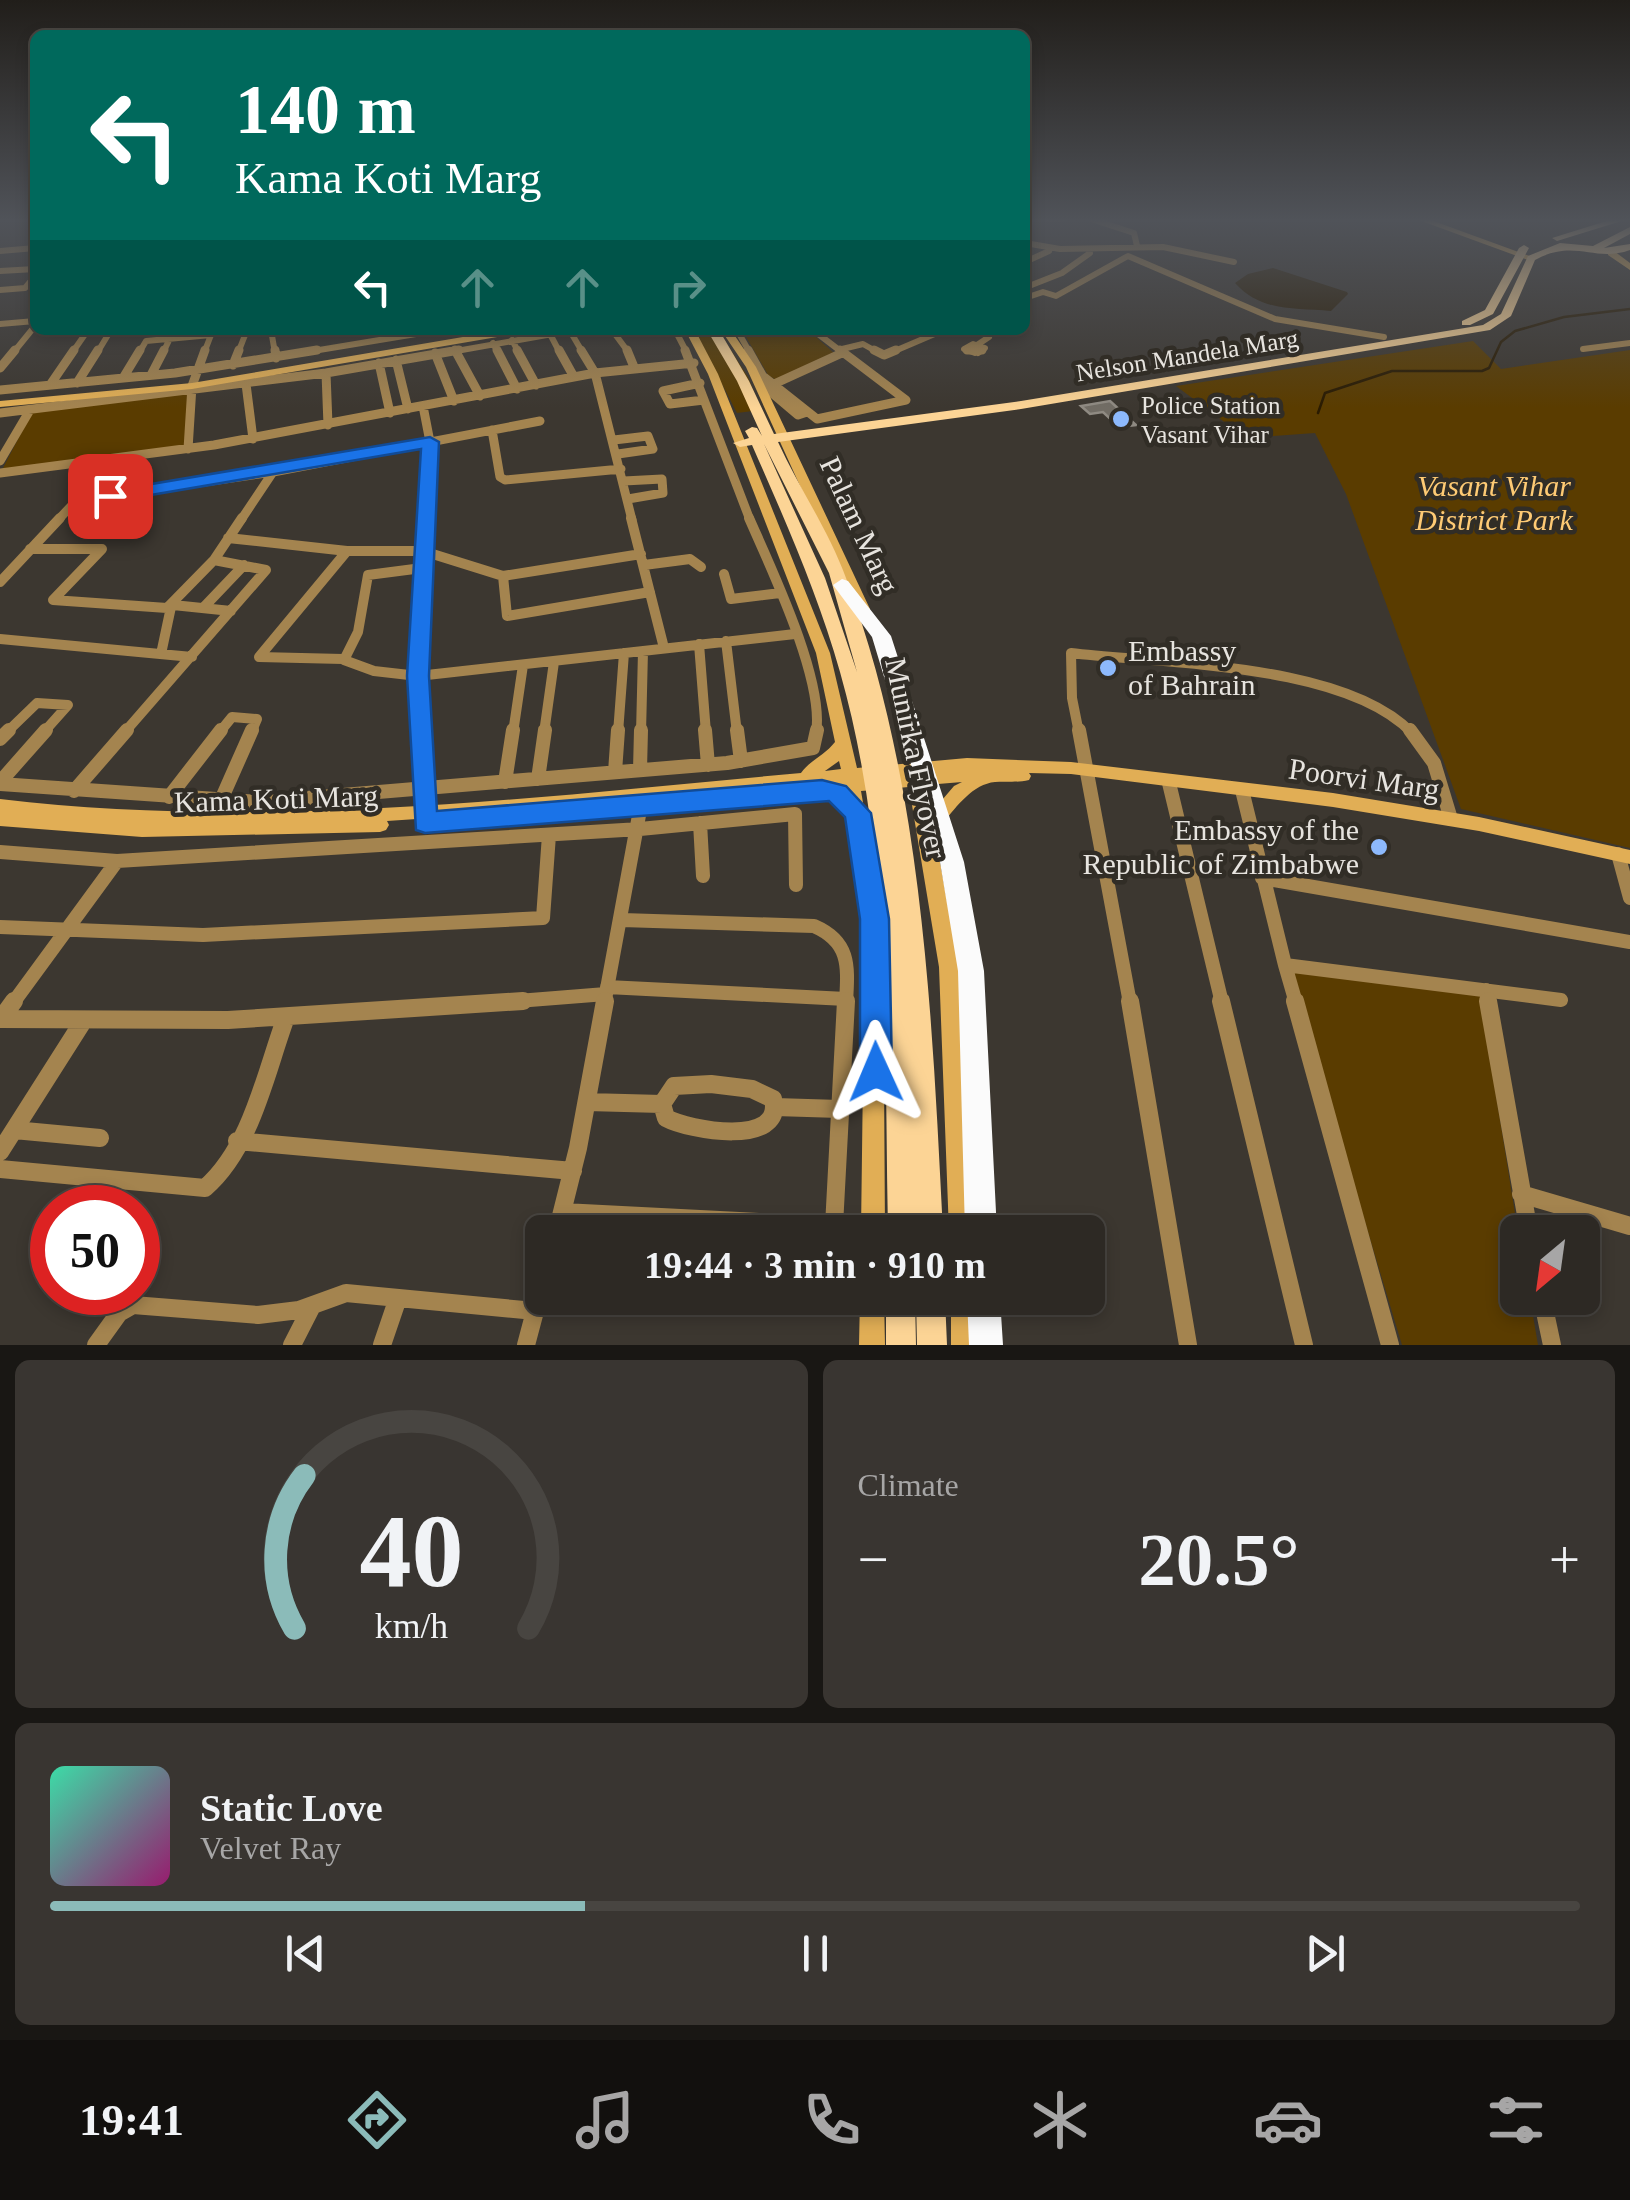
<!DOCTYPE html>
<meta charset="utf-8">
<style>
body{margin:0;font-family:Georgia,serif;background:#393531;color:#f1f3f6;height:100vh;display:flex;flex-direction:column;font-size:38px;white-space:nowrap}
*{box-sizing:border-box;margin:0}
p{font-size:32px;color:#a7a6a6}
.icon{flex:none;width:55px;height:55px;fill:none;stroke:currentColor;stroke-width:2;stroke-linecap:round;stroke-linejoin:round}
.map{position:relative;height:1345px;overflow:hidden}
.details{display:flex;flex-direction:column;gap:15px;padding:15px;background:#191714;flex:1}
.details>*{flex:none}
.hud{position:absolute;left:30px;top:30px;width:1000px;height:305px;border-radius:15px;box-shadow:0 5px 15px #0003,0 0 0 2px #484541;background:#00695c;color:#fff;overflow:hidden}
.needle{width:65px;rotate:209deg}
.buttons{position:absolute;left:1500px;top:1215px;display:grid;gap:20px}
.buttons a{display:grid;place-items:center;width:100px;height:100px;border-radius:15px;background:#2d2924;box-shadow:0 5px 15px #0003,0 0 0 2px #484541;font-size:50px}
.speed{position:absolute;left:30px;top:1185px;display:flex;gap:20px;font-size:50px;font-weight:700;text-align:center}
.speed>*{display:grid;place-content:center;width:130px;height:130px;border-radius:50%;background:#2d2924;box-shadow:0 5px 15px #0003,0 0 0 2px #484541;line-height:1}
.speed .limit{border:15px solid #d22;background:#fff;color:#111}
.pin{position:absolute;display:grid;place-items:center;width:85px;height:85px;color:#fff;margin:-42px;border-radius:20px;box-shadow:0 5px 15px #0006}
.me{position:absolute;width:110px;margin:-55px;rotate:359deg;stroke-linejoin:round;filter:drop-shadow(0 0 8px #0008)}
.turn{display:flex;align-items:center;gap:35px;height:210px;padding:0 40px;font-size:45px}
.turn .icon{width:130px;height:130px;stroke-width:2.5}
.turn b{display:block;font-size:70px;line-height:85px}
.lanes{display:flex;align-items:center;height:95px;padding:0 40px;background:#0003;justify-content:center;gap:50px;direction:ltr}
.lanes .off{opacity:.35}
.big{font-size:75px;font-weight:700;line-height:1.1}
.details .widget{flex:1;display:flex;flex-direction:column;justify-content:center;gap:15px;min-width:0;padding:0 35px;border-radius:15px;background:#393531}
.details .dial{align-items:center;gap:0}
.dial svg{height:260px;overflow:visible;fill:none;stroke:#484541;stroke-width:7;stroke-linecap:round;text-anchor:middle}
.dial text{fill:#f1f3f6;stroke:none}
.song{display:flex;align-items:center;gap:30px}
.cover{width:120px;height:120px;border-radius:15px;background:linear-gradient(135deg,hsl(160 70% 55%),hsl(320 70% 35%))}
.played{height:10px;border-radius:5px;background:linear-gradient(90deg,#8bbbb9 35%,#484541 35%)}
.keys{display:flex;justify-content:space-around;direction:ltr}
.heat{display:flex;justify-content:space-between;align-items:center;font-size:55px;direction:ltr}
.details .tiles{flex:1;display:grid;gap:15px;grid-template-columns:1fr 1fr}
.widget:last-child{grid-column:span 2}
.trip{position:absolute;left:525px;top:1215px;width:580px;height:100px;border-radius:15px;background:#2d2924;box-shadow:0 5px 15px #0003,0 0 0 2px #484541;font-weight:700;line-height:100px;text-align:center}
.dock{display:flex;height:160px;justify-content:space-around;align-items:center;background:#12100e;color:#a7a6a6}
.dock .icon{width:70px;height:70px}
.dock .active{color:#8bbbb9}
.dock b{font-size:45px;color:#f1f3f6}
.map>svg:first-child{display:block}
.green{fill:#5a3c00}
.water{fill:#2a1b01}
.lines{fill:none;stroke-linecap:round;stroke-linejoin:round}
.stream{stroke:#2a1b01;stroke-width:2.5}
.building{fill:#716c64;stroke:#8f8a82;stroke-width:2.5}
.street-far4{stroke:#a4844f;stroke-width:6}
.street-far3{stroke:#a4844f;stroke-width:9}
.street-far2{stroke:#a4844f;stroke-width:10}
.street-far1{stroke:#a4844f;stroke-width:14}
.street{stroke:#a4844f;stroke-width:18}
.secondary{fill:#e1ae55;fill-rule:evenodd}
.primary{fill:#fcd495;fill-rule:evenodd}
.highway{fill:#fbfbfb;fill-rule:evenodd}
.route{fill:#1a73e8;stroke:#114b97;stroke-width:2.5}
.poi-dot{fill:#8db9fc;stroke:#312d26;stroke-width:4}
.labels{text-anchor:middle;stroke-width:9;stroke-linejoin:round;paint-order:stroke}
.far-street-label{font-size:25px;fill:#e7e4df;stroke:#312d26}
.far-poi-label{font-size:25px;fill:#e7e4df;stroke:#312d26;text-anchor:start}
.park-label{font-size:30px;font-style:italic;fill:#feca74;stroke:#312d26}
.street-label{font-size:30px;fill:#e7e4df;stroke:#312d26}
.poi-label{font-size:30px;fill:#e7e4df;stroke:#312d26;text-anchor:start}
</style>
<div class="map">
<svg width="1630" height="1345" viewBox="0 0 1630 1345">
<rect width="100%" height="100%" fill="#3c3730"/>
<path class="green" d="M694,330h24l30,47 13,33 -24,3z
M742,330h66l26,23 -58,27 -8,-5z
M1473,341l28,28 129,-19v498l-169,-39 -115,-315 -31,-61 -69,5 -70,-52z
M192,392l-7,55 -183,23 31,-60z
M1289,969l191,26 38,237v66h12l8,47h-136z"/>
<path class="water" d="M1273,268l74,24 1,2 -17,17c-36,-3 -70,1 -96,-28l13,-9z"/>
<g class="lines">
<path class="stream" d="M1318,413l7,-20 67,-22h90l7,-3 12,-26 14,-11 49,-14 66,-8"/>
</g>
<path class="building" d="M1110,401l26,24 -17,2 -16,-15 -13,2 -9,-8z"/>
<g class="lines">
<path class="street-far4" d="M1047,219h15
M1091,219l43,14 3,13
M1025,243l35,6 103,-2 71,15
M0,251l35,-3
M1025,262l24,-11
M0,271l35,-2
M1029,286l33,-13 28,-20 -2,-4
M0,290l25,-2 10,-12
M1025,298l18,-6 13,4 72,-40 147,63 109,18
M0,324l35,-3
M271,330l4,23
M612,330l17,23
M675,330l12,23
M737,330l13,23
M813,330l30,23
M570,331l13,22
M550,334l10,19
M512,340l7,13
M493,343l5,10
M977,345l12,-8 -7,-4 5,-3
M1583,349l47,-6
M838,350l25,-6 16,9
M13,353l22,-27
M72,353l16,-23
M97,353l14,-23
M139,353l7,-12 65,-6 -7,18
M163,353l8,-17
M238,353l9,-23
M301,353l139,-23
M445,353l130,-23
M890,353l54,-23
M975,353l-11,-4 9,-5 12,4 -7,5"/>
<path class="street-far3" d="M275,350l1,8
M455,350l25,46
M497,350l20,39
M517,350l19,35
M559,350l15,27
M581,350l14,23 37,147
M627,350l7,17
M685,350l65,170
M748,350l24,43 26,22 9,-3
M874,350l10,5 12,-5
M967,350h15
M435,353l19,48
M396,360l12,49
M379,363l11,50
M233,365l6,-15
M0,368l15,-18
M326,373l2,52
M151,375l13,-25
M764,377l53,42 89,-19 -66,-50
M123,378l17,-28
M77,383l21,-33
M700,383l-37,8 7,13 34,-4
M246,384l7,55
M774,384l68,-31
M50,385l24,-35
M0,390l175,-17 142,-23
M423,406l7,36 -4,78
M0,413l326,-40 133,-23
M492,430l8,47 5,3 116,-11
M614,440l34,-4 5,13 -35,5
M188,449l4,-63 13,-36
M0,461l30,-51
M0,473l214,-28 381,-72 99,-10
M624,481l38,-2 1,14 -35,6
M76,501l197,-29 267,-51
M58,520l18,-19 20,-40
M241,520l32,-48"/>
<path class="street-far2" d="M631,518l33,130
M749,518c22,50 76,163 67,215
M228,538l119,13
M30,549h72l-49,51 114,8 47,-48 28,-42
M644,565l46,-6 11,8
M422,568l-54,7 -10,57 -14,28 30,11 44,5 377,-42
M724,574l7,25 49,-6
M503,576l4,40 143,-24
M0,582l60,-64
M173,605l58,6
M203,608l41,-43
M0,639l192,18
M726,641l11,92
M699,644l7,89
M161,654l10,-47
M259,657l88,-106h76l80,25 138,-22
M259,657l84,2
M6,733l31,-30 31,2 -25,28
M124,733l142,-163 -52,-10
M219,733l13,-16 25,2 -6,14
M421,733l-3,-57 8,-158
M513,733l10,-68
M544,733l10,-71
M618,733l6,-80
M641,733l2,-82
M1079,733l-7,-35 -1,-45c94,11 274,10 341,80"/>
<path class="street-far1" d="M421,730l4,92
M705,730l3,35
M737,730l4,31
M1079,730l51,273
M1410,730l24,33 17,56
M0,739l9,-9
M640,770l1,-40
M615,772l3,-42
M538,779l7,-49
M0,782l46,-52
M505,782l8,-52
M1169,783l53,220
M0,784l259,18 468,-39 86,-15 4,-18
M1242,790l43,175
M74,791l53,-61
M169,797l52,-67
M221,800l31,-70
M700,823l3,53
M0,852l117,9 523,-32 155,-15 1,71
M1618,854l12,44
M1262,878l368,64
M622,920l192,6c37,16 34,41 32,77
M0,927l203,8 340,-17 6,-83
M607,987l239,12
M1486,990l2,13
M13,1003l104,-142
M492,1003l114,-9 36,-195
M604,1003l2,-9
M1296,1003l-11,-38 276,35"/>
<path class="street" d="M1130,1001l58,344
M1221,1001l83,344
M1295,1001l95,344
M1488,1001l41,231
M0,1019l228,1 295,-19
M1,1019l13,-18
M711,1084l41,5 21,10c12,49 -85,31 -107,19l-4,-14 12,-18z
M587,1102l75,2
M775,1107l65,2
M14,1130l86,8
M237,1141l336,30
M0,1152l82,-129
M0,1169l205,19c46,-40 60,-113 80,-168
M1521,1194l109,32
M563,1212l271,14 12,-225
M557,1232l21,-84 27,-147
M1542,1298l10,47
M96,1345l23,-32 14,-8 125,10 41,-5 47,-17 189,18
M292,1345l19,-37
M382,1345l16,-47
M526,1345l16,-60"/>
<path class="secondary" d="M1416,219h12l107,39 -7,2z
M1608,251h6l16,12v7l-22,-15z
M504,330h47l-5,3 -37,2 -317,54 -192,18v-6l192,-18z
M685,330h10l23,44 112,279 27,115 110,-10 104,4 262,31 146,24 151,33v14l-151,-33 -146,-24 -262,-33 -42,-1 2,3 -2,4c-12,3 -22,1 -34,2 -22,2 -38,24 -52,41h-10l26,144 14,265h-24l-10,-265 -30,-180 -48,4 22,128 2,313h-24l4,-313 -20,-126 -332,30 -6,-2 -1,-8 -119,8 2,4 -3,5 -6,2 -238,5 -142,-11v-27c266,32 535,-2 801,-26 8,-12 24,-18 34,-31l-19,-89 -108,-279zM839,761l2,8 -16,2zM962,782l-8,4 -23,27 -5,-28z
M721,330h10l25,37 114,242 -2,3h-10l-2,-3 -110,-242z
M860,1298h24l1,47h-26z
M951,1298h24l2,47h-26z"/>
<path class="primary" d="M1613,219h15l-71,22 -5,-3z
M1630,227v7l-26,14 26,-4v6c-36,13 -55,-12 -95,10l-24,56 -21,14 -469,79 -243,33c21,46 51,89 68,136 77,205 86,438 97,654h-55c-4,-187 4,-377 -48,-560 -22,-78 -55,-152 -88,-227l-12,2 -7,-4 16,-5 -4,-7 7,-4 5,1 5,8 -25,-55 -30,-51h12l30,51 25,53 247,-33 462,-76 18,-11 27,-58 32,-13 33,3zM764,444l65,129 28,99 -32,-94z
M1524,245l5,3 -36,66 -23,11h-8v-4l23,-11 34,-62z
M886,1298h29l1,47h-30z
M916,1298h29l2,47h-30z"/>
<path class="highway" d="M842,579l6,2 43,55 73,226 20,109 13,261h-32l-7,-261 -18,-109 -68,-225 -39,-52z
M967,1298h33l3,47h-34z"/>
</g>
<linearGradient id="sky" x2="0" y2="1"><stop stop-color="#211e1a"/><stop offset="0.54" stop-color="#505359"/><stop offset="1" stop-color="#505359" stop-opacity="0"/></linearGradient>
<rect width="1630" height="408" fill="url(#sky)"/>
<path class="route" d="M430,437l9,5 -10,234 8,135 385,-31 24,6 25,27 18,106 3,153 -5,11 -11,5 -12,-5 -4,-11v-153l-15,-102 -16,-16 -404,32 -9,-3 -9,-154 14,-227 -311,53 -9,-6 9,-5z"/>
<g class="poi-dot">
<circle cx="1121" cy="419" r="10"/>
<circle cx="1108" cy="668" r="10"/>
<circle cx="1379" cy="847" r="10"/>
</g>
<g class="labels">
<g class="far-street-label">
<text transform="translate(1187 355) rotate(-9)" y="9">Nelson Mandela Marg</text>
</g>
<g class="far-poi-label">
<text x="1141" y="414">Police Station<tspan x="1141" dy="29">Vasant Vihar</tspan></text>
</g>
<g class="park-label">
<text x="1494" y="496">Vasant Vihar<tspan x="1494" dy="34">District Park</tspan></text>
</g>
<g class="street-label">
<text transform="translate(859 525) rotate(65)" y="10">Palam Marg</text>
<text transform="translate(916 758) rotate(78)" y="10">Munirka Flyover</text>
<text transform="translate(1364 779) rotate(8)" y="10">Poorvi Marg</text>
<text transform="translate(276 799) rotate(-2)" y="10">Kama Koti Marg</text>
</g>
<g class="poi-label">
<text x="1128" y="661">Embassy<tspan x="1128" dy="34">of Bahrain</tspan></text>
<text x="1359" y="840" text-anchor="end">Embassy of the<tspan x="1359" dy="34">Republic of Zimbabwe</tspan></text>
</g>
</g>
</svg>
<div class="buttons">
<a><svg class="needle" viewBox="-14 -14 28 28"><path d="M0-13l5 13h-10z" fill="#e53935"/><path d="M0 13l5-13h-10z" fill="#a7a6a6"/></svg></a>
</div>
<div class="speed"><div class="limit">50</div></div>
<div class="pin" style="left:110px;top:496px;background:#d93025"><svg class="icon" aria-label="arrive" viewBox="0 0 24 24"><path d="M6 21V4h12l-3 4 3 4H6"/></svg></div>
<svg class="me" style="left:876px;top:1072px" viewBox="-20 -20 40 40"><path d="M0-17L14 15 0 8-14 15z" fill="#1a73e8" stroke="#fff" stroke-width="4"/></svg>
<div class="trip">19:44 · 3 min · 910 m</div>
<div class="hud">
<div class="turn"><svg class="icon" aria-label="left" viewBox="0 0 24 24"><path d="M17 20v-9H6M10 6l-5 5 5 5"/></svg><div><b>140 m</b>Kama Koti Marg</div></div>
<div class="lanes"><svg class="icon" aria-label="left" viewBox="0 0 24 24"><path d="M17 20v-9H6M10 6l-5 5 5 5"/></svg><svg class="icon off" aria-label="ahead" viewBox="0 0 24 24"><path d="M12 20V5M6 11l6-6 6 6"/></svg><svg class="icon off" aria-label="ahead" viewBox="0 0 24 24"><path d="M12 20V5M6 11l6-6 6 6"/></svg><svg class="icon off" aria-label="right" viewBox="0 0 24 24"><path d="M7 20v-9h11M14 6l5 5-5 5"/></svg></div>
</div>
</div>
<section class="details">
<div class="tiles">
<div class="widget dial"><svg viewBox="0 0 100 80">
<path d="M14 69A42 42 0 1 1 86 69"/>
<path d="M14 69A42 42 0 0 1 17 22" stroke="#8bbbb9"/>
<text x="50" y="56" font-size="32" font-weight="700">40</text>
<text x="50" y="72" font-size="11">km/h</text>
</svg></div>
<div class="widget"><p>Climate</p>
<div class="heat"><a>−</a><b class="big">20.5°</b><a>+</a></div>
</div>
<div class="widget">
<div class="song"><i class="cover"></i><div><b>Static Love</b><p>Velvet Ray</p></div></div>
<div class="played"></div>
<div class="keys"><svg class="icon" aria-label="previous" viewBox="0 0 24 24"><path d="M18 5L8 12l10 7zM5 5v14"/></svg><svg class="icon" aria-label="pause" viewBox="0 0 24 24"><path d="M8 5v14M16 5v14"/></svg><svg class="icon" aria-label="next" viewBox="0 0 24 24"><path d="M6 5l10 7-10 7zM19 5v14"/></svg></div>
</div>
</div>
</section>
<nav class="dock">
<b>19:41</b>
<svg class="icon active" aria-label="directions" viewBox="0 0 24 24"><path d="M12 3l9 9-9 9-9-9zM9 14v-3h6M13 9l2 2-2 2"/></svg>
<svg class="icon" aria-label="music" viewBox="0 0 24 24"><path d="M9 18V5l10-2v13"/><circle cx="6" cy="18" r="3"/><circle cx="16" cy="16" r="3"/></svg>
<svg class="icon" aria-label="phone" viewBox="0 0 24 24"><path d="M5 4h4l2 5-3 2q2 4 5 5l2-3 5 2v4C11 20 4 13 5 4z"/></svg>
<svg class="icon" aria-label="climate" viewBox="0 0 24 24"><path d="M12 3v18M4 7l16 10M4 17L20 7"/></svg>
<svg class="icon" aria-label="car" viewBox="0 0 24 24"><path d="M5 17H2v-5l4-1 3-4h7l3 4 3 1v5h-3M9 17h6M6 11h13"/><circle cx="7" cy="17" r="2"/><circle cx="17" cy="17" r="2"/></svg>
<svg class="icon" aria-label="filters" viewBox="0 0 24 24"><path d="M4 7h16M4 17h16"/><circle cx="9" cy="7" r="2"/><circle cx="15" cy="17" r="2"/></svg>
</nav>
